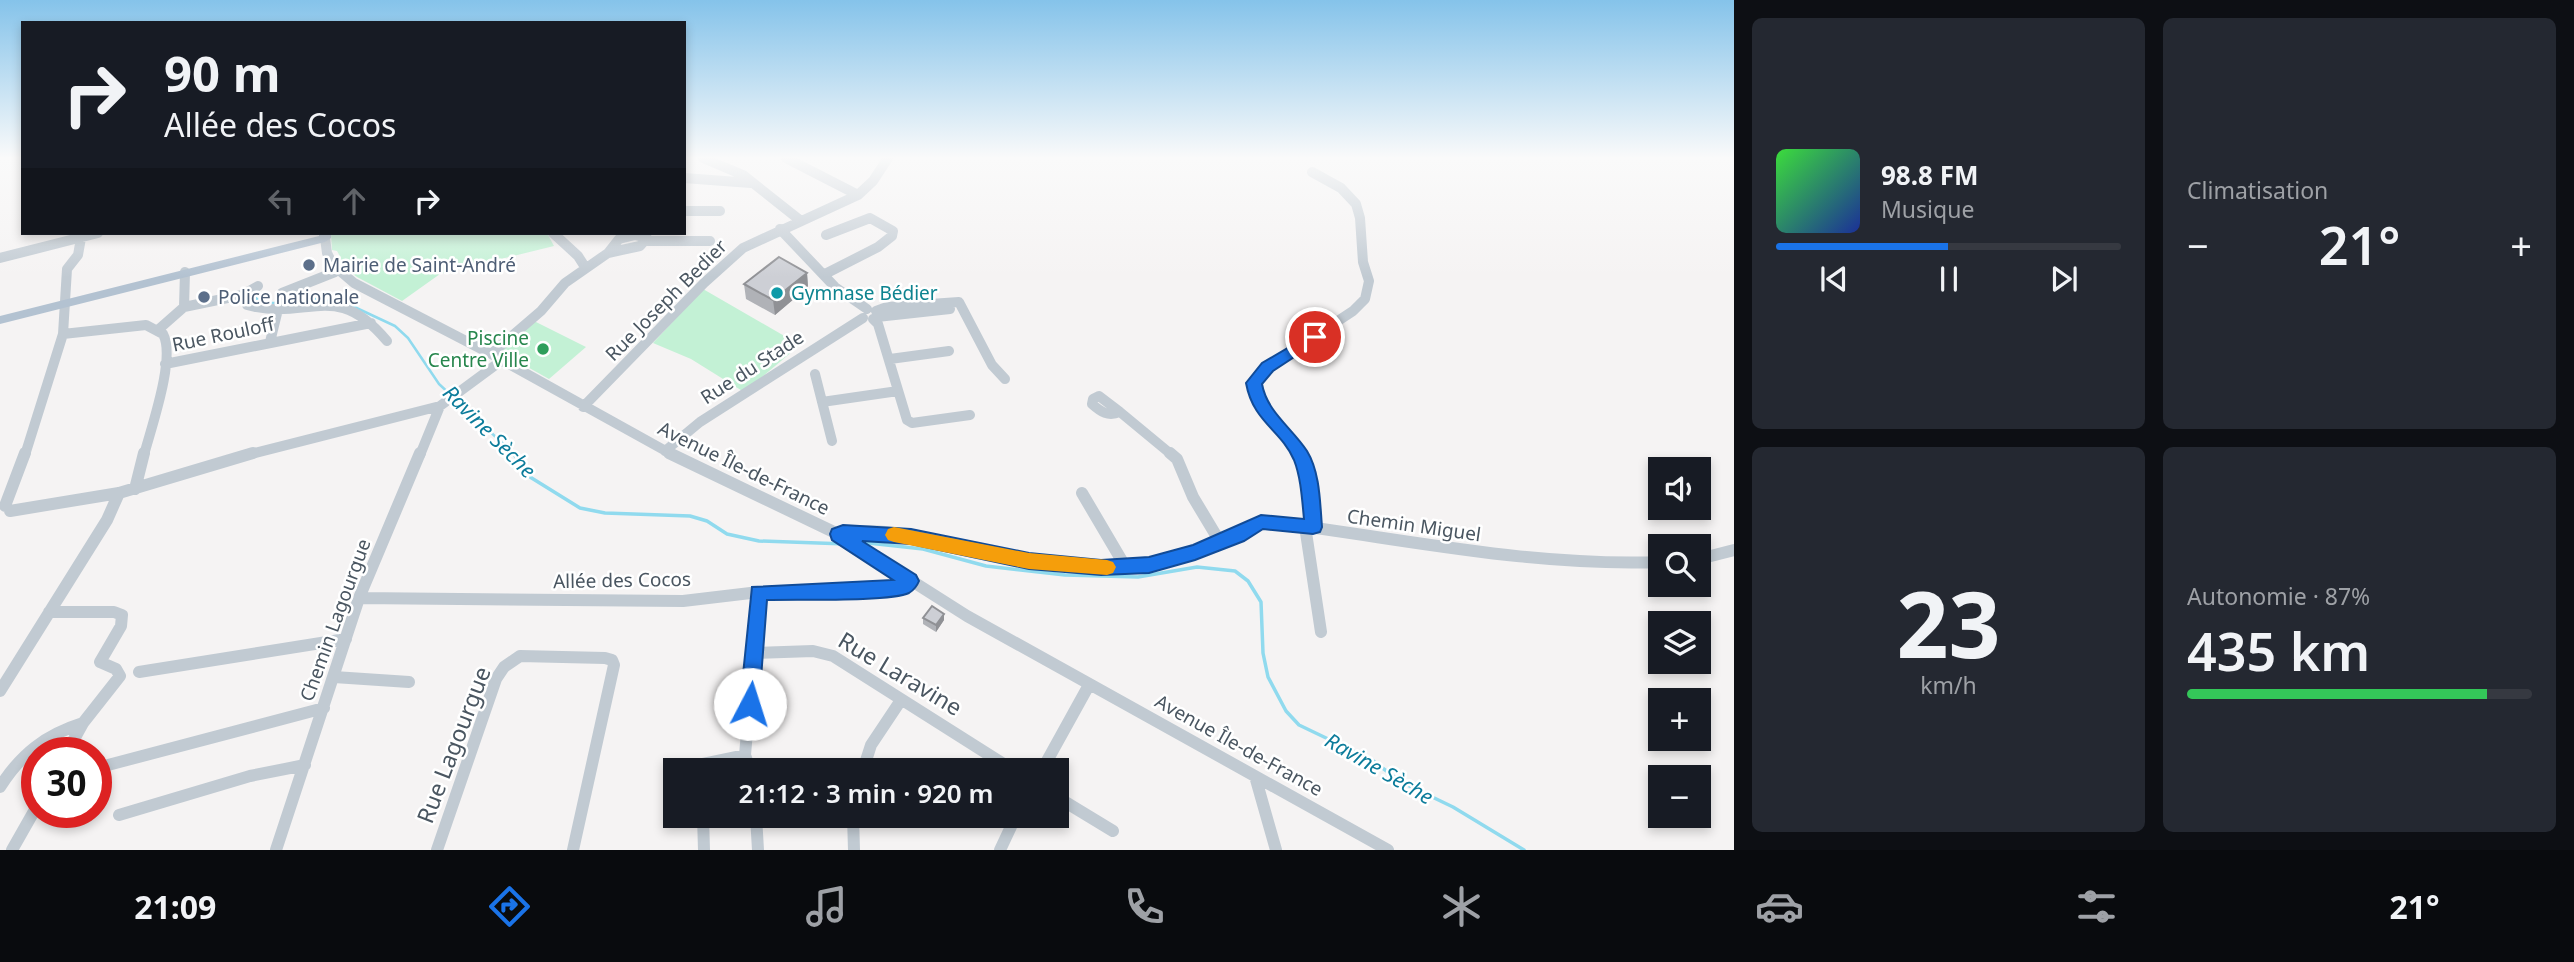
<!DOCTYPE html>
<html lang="fr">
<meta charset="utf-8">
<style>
body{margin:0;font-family:"Noto Sans",sans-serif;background:#242831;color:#f1f3f6;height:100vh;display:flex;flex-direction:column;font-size:26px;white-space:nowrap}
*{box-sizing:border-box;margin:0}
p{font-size:23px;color:#9ea1a6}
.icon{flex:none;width:38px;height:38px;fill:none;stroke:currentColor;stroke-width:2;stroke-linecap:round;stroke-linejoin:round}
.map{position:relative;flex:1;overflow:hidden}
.drawer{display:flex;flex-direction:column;gap:18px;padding:18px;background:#0d0f14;width:840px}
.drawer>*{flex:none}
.banner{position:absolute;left:21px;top:21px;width:665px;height:214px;border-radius:0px;box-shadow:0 4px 10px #0003;background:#171b24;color:#f1f3f6;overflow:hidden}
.tools{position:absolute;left:1648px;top:457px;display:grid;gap:14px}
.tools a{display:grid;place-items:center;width:63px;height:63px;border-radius:0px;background:#171b24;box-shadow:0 4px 10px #0003;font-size:35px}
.speed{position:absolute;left:21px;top:737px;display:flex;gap:14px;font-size:35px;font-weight:700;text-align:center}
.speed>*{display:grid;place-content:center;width:91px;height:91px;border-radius:50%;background:#171b24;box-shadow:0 4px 10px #0003;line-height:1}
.speed .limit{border:10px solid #d22;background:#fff;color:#111}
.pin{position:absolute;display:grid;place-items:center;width:60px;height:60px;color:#fff;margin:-30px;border:4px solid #fff;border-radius:50%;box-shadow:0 2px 7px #0007}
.me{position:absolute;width:77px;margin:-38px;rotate:5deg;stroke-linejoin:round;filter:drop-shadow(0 0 5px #0008)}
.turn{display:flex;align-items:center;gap:24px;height:147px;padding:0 28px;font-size:32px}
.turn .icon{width:91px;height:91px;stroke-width:2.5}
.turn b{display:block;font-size:49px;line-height:60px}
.lanes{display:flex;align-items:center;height:66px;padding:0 28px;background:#0003;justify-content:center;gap:35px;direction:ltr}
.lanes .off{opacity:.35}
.big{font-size:52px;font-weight:600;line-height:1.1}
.drawer .widget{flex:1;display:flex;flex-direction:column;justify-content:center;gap:10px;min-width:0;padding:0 24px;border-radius:10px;background:#242831}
.drawer .dial{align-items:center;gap:0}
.dial b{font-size:91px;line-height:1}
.song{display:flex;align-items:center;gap:21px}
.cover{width:84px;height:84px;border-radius:10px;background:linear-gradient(135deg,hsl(120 70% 55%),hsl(230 70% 35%))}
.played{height:7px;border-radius:4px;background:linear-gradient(90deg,#1a73e8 50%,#363941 50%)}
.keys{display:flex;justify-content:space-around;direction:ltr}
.heat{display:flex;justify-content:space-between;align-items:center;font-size:38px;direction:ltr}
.charge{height:10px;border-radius:5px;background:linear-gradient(90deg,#34c759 87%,#363941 0)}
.drawer .tiles{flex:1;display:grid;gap:18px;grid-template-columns:repeat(2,1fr)}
.trip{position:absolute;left:663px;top:758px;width:406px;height:70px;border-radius:0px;background:#171b24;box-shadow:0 4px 10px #0003;font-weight:600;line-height:70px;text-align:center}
.tabs{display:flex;height:112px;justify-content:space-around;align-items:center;background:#090b0e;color:#9ea1a6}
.tabs .icon{width:49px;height:49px}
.tabs .selected{color:#1a73e8}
.tabs b{font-size:32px;color:#f1f3f6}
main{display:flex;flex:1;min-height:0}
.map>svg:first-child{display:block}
.green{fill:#c3f1d5}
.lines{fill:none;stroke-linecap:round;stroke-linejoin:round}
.stream-far1{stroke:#90daee;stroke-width:2.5}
.stream{stroke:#90daee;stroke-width:3.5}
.minor-far1{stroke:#c1cad2;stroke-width:10}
.minor{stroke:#c1cad2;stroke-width:12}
.major{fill:#b3c2d1;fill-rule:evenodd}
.wall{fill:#b0b2b7}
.shaded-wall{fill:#909195}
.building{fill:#cdcfd5;stroke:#909195;stroke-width:2}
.route{fill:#1a73e8;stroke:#114b97;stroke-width:2}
.slow{fill:#f59e0b}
.service-dot{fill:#5c6f8a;stroke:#fff;stroke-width:2.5}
.culture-dot{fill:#0f9aa8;stroke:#fff;stroke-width:2.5}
.leisure-dot{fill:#2e9e5b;stroke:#fff;stroke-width:2.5}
.labels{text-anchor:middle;stroke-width:5;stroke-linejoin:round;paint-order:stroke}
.service-label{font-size:19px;fill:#4e5e75;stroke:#fff;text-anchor:start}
.culture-label{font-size:19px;fill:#0d838f;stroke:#fff;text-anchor:start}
.street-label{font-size:19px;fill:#4a5661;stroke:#fff}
.leisure-label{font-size:19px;fill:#27864d;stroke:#fff;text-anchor:end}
.water-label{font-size:21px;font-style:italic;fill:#0c7c9b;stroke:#fff}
.near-street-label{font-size:23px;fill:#4a5661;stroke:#fff}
</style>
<main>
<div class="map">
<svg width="1734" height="850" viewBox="0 0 1734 850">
<rect width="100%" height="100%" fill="#f5f3f3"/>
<path class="green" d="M334,233h213l7,13 -114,28 -38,27 -45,-24 -20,-15 4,-4 -4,-7 -5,-1 -1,-16z
M703,289l97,56 -56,47 -53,-33 -38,-16z
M534,321l52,26 -37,32 -48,-27z"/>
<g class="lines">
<path class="stream-far1" d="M253,295l8,8h17
M284,302l33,-3 31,5 47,22 13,12 31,46 76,71"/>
<path class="stream" d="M513,453l17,24 50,31 25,5 85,3 17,5 20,13 32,7 87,3
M859,542l64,7 63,17 79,9 73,2 59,-10 38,4 13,10 13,21 2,51 5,24 18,34 13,14 73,35 29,22 52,25 71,43"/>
<path class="minor-far1" d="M703,158l40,17 58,46
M786,158l72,37
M684,178l67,5
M684,211h36
M780,229l55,58 32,22
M553,233l25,23 7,11
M635,235l12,3 -7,8 -32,7 11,-14z
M325,238l2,15 6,12 21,18 137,71 182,101
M646,241h64
M0,258l98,-25
M825,274l53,-27 14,-11 1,-5 -23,-13 -44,17
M242,295l5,10c63,17 87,-27 140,36
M184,307l58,-12 16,-9
M876,311l11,-4 72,-5 33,63 13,14
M877,317l73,-8
M873,319l5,5 29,96 5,3 58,-8
M159,329l25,-22 1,-35
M63,334l83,-9 17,9c13,24 -12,94 -19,121
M270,342l12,-49 53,-21
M491,354l50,-43 24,-28 43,-30
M890,359l59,-8
M165,364l206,-41
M815,374l17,67
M1099,396l21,16c-12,5 -19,0 -28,-8l1,-5z
M822,402l76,-11
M583,407l121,-124 39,-35 115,-53 15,-14 15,-23
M1120,412l52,43
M665,451l35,-29 163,-104
M25,455l38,-121 4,-65 11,-14 3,-17
M247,455l193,-49 61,-45
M420,455l20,-49
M1300,455l-38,-50 -8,-22 14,-16 85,-56 12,-12 4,-18 -6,-19 -3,-44 -4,-14 -15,-16 -29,-16"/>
<path class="minor" d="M669,453l169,81 129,82 421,234
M1170,453l7,6 16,38 27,45
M1299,453l9,29 5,45
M135,489l9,-36
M1082,493l43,73
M5,506l20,-53
M10,511l109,-18 134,-40
M1305,526l16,106
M838,534c56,-11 118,13 173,24 33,6 68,9 101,10 39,0 78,-13 114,-28 15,-6 27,-17 44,-18 131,16 259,45 391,40
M1699,559l35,-9
M359,598l324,3 76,-9 145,-5 6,-6
M49,612h65l8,3 -1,11 -21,36 16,7 4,7 -37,47 -16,29
M754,653l59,-2 20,5 180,114
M139,672l207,-33
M334,677l75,5
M0,691l107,-171 12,-27
M702,764l43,-9
M108,765l216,-57
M750,770l-5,-15 14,-163
M863,770l8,-25 30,-45
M1042,770l47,-85
M1255,776l21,74
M0,787c21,-33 45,-52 83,-64
M1057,797l56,34
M119,815l131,-39 55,-11
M703,816l1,34
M756,816l2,34
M853,816l1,34
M12,850l25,-44
M276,850l83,-252 61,-145
M437,850l59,-171 8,-12 16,-11 85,2 7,2 2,5 -41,185
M1000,850l16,-34"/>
<path class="major" d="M319,233h12v5l-6,4 -325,82v-8l319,-80z"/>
</g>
<path class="wall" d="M807,273l1,14 -33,28 -29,-16 -2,-15z
M923,618l21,2 -8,12 -13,-8z"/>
<path class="shaded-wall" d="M807,273l1,14 -33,28 -2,-15z
M944,614v6l-8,12v-7z"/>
<path class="building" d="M779,257l28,16 -34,27 -29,-16z
M932,606l12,8 -8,11 -13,-7z"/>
<linearGradient id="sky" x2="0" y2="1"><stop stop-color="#85c3ea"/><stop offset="0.57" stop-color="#fafafa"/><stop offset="1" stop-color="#fafafa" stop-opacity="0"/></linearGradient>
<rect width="1734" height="277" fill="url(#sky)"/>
<path class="route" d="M1315,332l7,5 -2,3 -47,31 -11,13c5,28 30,44 45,67 13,21 13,52 15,76l-2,5 -7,2 -50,-5 -19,12 -49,19 -46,13 -48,2 -72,-6 -118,-25 -49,-3 54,34 3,6c-2,5 -5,9 -10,12 -18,9 -116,6 -142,7l-8,104 -2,7 -7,2 -7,-2 -3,-7 12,-117 141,-7 -61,-40 -2,-6 2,-5 11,-4 68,4 118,24 72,7 48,-3 44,-12 68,-30 43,4c-2,-20 -3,-41 -10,-59 -13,-30 -41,-38 -48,-77l16,-20z"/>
<path class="slow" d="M894,527l135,26 78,7 6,2 3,5 -3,6 -6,2 -78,-6 -135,-27 -6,-2 -3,-5 3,-6z"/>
<g class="service-dot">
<circle cx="309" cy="265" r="7"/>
<circle cx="204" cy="297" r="7"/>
</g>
<circle class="culture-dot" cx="777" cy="293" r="7"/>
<circle class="leisure-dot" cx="543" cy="349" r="7"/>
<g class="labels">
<g class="service-label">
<text x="323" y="272">Mairie de Saint-André</text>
<text x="218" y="304">Police nationale</text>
</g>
<g class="culture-label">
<text x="791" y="300">Gymnase Bédier</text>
</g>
<g class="street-label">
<text transform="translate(666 300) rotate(-45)" y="7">Rue Joseph Bedier</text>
<text transform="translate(223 334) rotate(-12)" y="7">Rue Rouloff</text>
<text transform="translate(752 367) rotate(-33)" y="7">Rue du Stade</text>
<text transform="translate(744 468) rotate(26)" y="7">Avenue Île-de-France</text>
<text transform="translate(1414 525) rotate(8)" y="7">Chemin Miguel</text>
<text transform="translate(622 580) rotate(-1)" y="7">Allée des Cocos</text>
<text transform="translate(335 620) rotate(-70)" y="7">Chemin Lagourgue</text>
<text transform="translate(1239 745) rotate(29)" y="7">Avenue Île-de-France</text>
</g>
<g class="leisure-label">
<text x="529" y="345">Piscine<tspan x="529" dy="22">Centre Ville</tspan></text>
</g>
<g class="water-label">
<text transform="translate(489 432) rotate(45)" y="7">Ravine Sèche</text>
<text transform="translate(1379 769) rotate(30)" y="7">Ravine Sèche</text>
</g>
<g class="near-street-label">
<text transform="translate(900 674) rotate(31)" y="8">Rue Laravine</text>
<text transform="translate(454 745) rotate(-69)" y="8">Rue Lagourgue</text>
</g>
</g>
</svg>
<div class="tools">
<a><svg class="icon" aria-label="sound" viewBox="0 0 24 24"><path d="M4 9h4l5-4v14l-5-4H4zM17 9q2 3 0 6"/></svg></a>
<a><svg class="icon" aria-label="search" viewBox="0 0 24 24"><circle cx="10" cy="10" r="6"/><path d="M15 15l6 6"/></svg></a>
<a><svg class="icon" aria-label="layers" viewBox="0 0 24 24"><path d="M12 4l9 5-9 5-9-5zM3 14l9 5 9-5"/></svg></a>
<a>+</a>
<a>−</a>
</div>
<div class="speed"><div class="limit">30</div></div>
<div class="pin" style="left:1315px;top:337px;background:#d93025"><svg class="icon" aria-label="arrive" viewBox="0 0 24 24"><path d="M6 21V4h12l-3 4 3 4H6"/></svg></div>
<svg class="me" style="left:750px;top:704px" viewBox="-20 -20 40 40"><circle r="19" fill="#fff"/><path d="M0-13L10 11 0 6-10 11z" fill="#1a73e8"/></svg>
<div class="trip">21:12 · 3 min · 920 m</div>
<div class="banner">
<div class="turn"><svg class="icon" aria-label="right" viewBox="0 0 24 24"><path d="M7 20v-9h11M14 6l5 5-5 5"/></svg><div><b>90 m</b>Allée des Cocos</div></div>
<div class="lanes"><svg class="icon off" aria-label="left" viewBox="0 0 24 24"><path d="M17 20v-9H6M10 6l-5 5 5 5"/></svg><svg class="icon off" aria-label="ahead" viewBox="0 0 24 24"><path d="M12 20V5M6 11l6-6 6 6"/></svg><svg class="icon" aria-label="right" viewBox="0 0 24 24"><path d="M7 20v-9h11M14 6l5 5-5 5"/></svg></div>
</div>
</div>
<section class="drawer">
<div class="tiles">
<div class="widget">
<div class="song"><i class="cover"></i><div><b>98.8 FM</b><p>Musique</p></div></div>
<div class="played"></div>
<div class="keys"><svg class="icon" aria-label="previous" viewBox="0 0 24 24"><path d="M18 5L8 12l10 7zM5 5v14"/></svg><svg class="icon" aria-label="pause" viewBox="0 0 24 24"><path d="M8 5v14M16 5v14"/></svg><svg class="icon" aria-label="next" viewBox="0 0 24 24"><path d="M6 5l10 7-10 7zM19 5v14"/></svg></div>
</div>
<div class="widget"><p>Climatisation</p>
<div class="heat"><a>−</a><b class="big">21°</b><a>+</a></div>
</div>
<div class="widget dial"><b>23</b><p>km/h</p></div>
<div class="widget"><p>Autonomie · 87%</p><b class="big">435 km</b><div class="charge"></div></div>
</div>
</section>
</main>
<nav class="tabs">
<b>21:09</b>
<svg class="icon selected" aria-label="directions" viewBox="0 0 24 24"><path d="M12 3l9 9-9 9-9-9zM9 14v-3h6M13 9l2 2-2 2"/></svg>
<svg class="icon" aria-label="music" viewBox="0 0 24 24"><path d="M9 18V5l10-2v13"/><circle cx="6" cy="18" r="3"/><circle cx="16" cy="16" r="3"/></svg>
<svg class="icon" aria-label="phone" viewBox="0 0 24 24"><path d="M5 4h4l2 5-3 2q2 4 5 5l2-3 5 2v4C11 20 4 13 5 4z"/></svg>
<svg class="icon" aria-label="climate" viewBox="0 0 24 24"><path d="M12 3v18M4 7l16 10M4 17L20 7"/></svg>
<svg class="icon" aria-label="car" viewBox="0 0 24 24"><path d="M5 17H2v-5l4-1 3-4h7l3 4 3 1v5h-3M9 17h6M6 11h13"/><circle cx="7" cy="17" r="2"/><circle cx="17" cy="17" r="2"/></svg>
<svg class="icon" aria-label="filters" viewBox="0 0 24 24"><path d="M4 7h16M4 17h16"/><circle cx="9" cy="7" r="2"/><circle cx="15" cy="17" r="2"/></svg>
<b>21°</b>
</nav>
